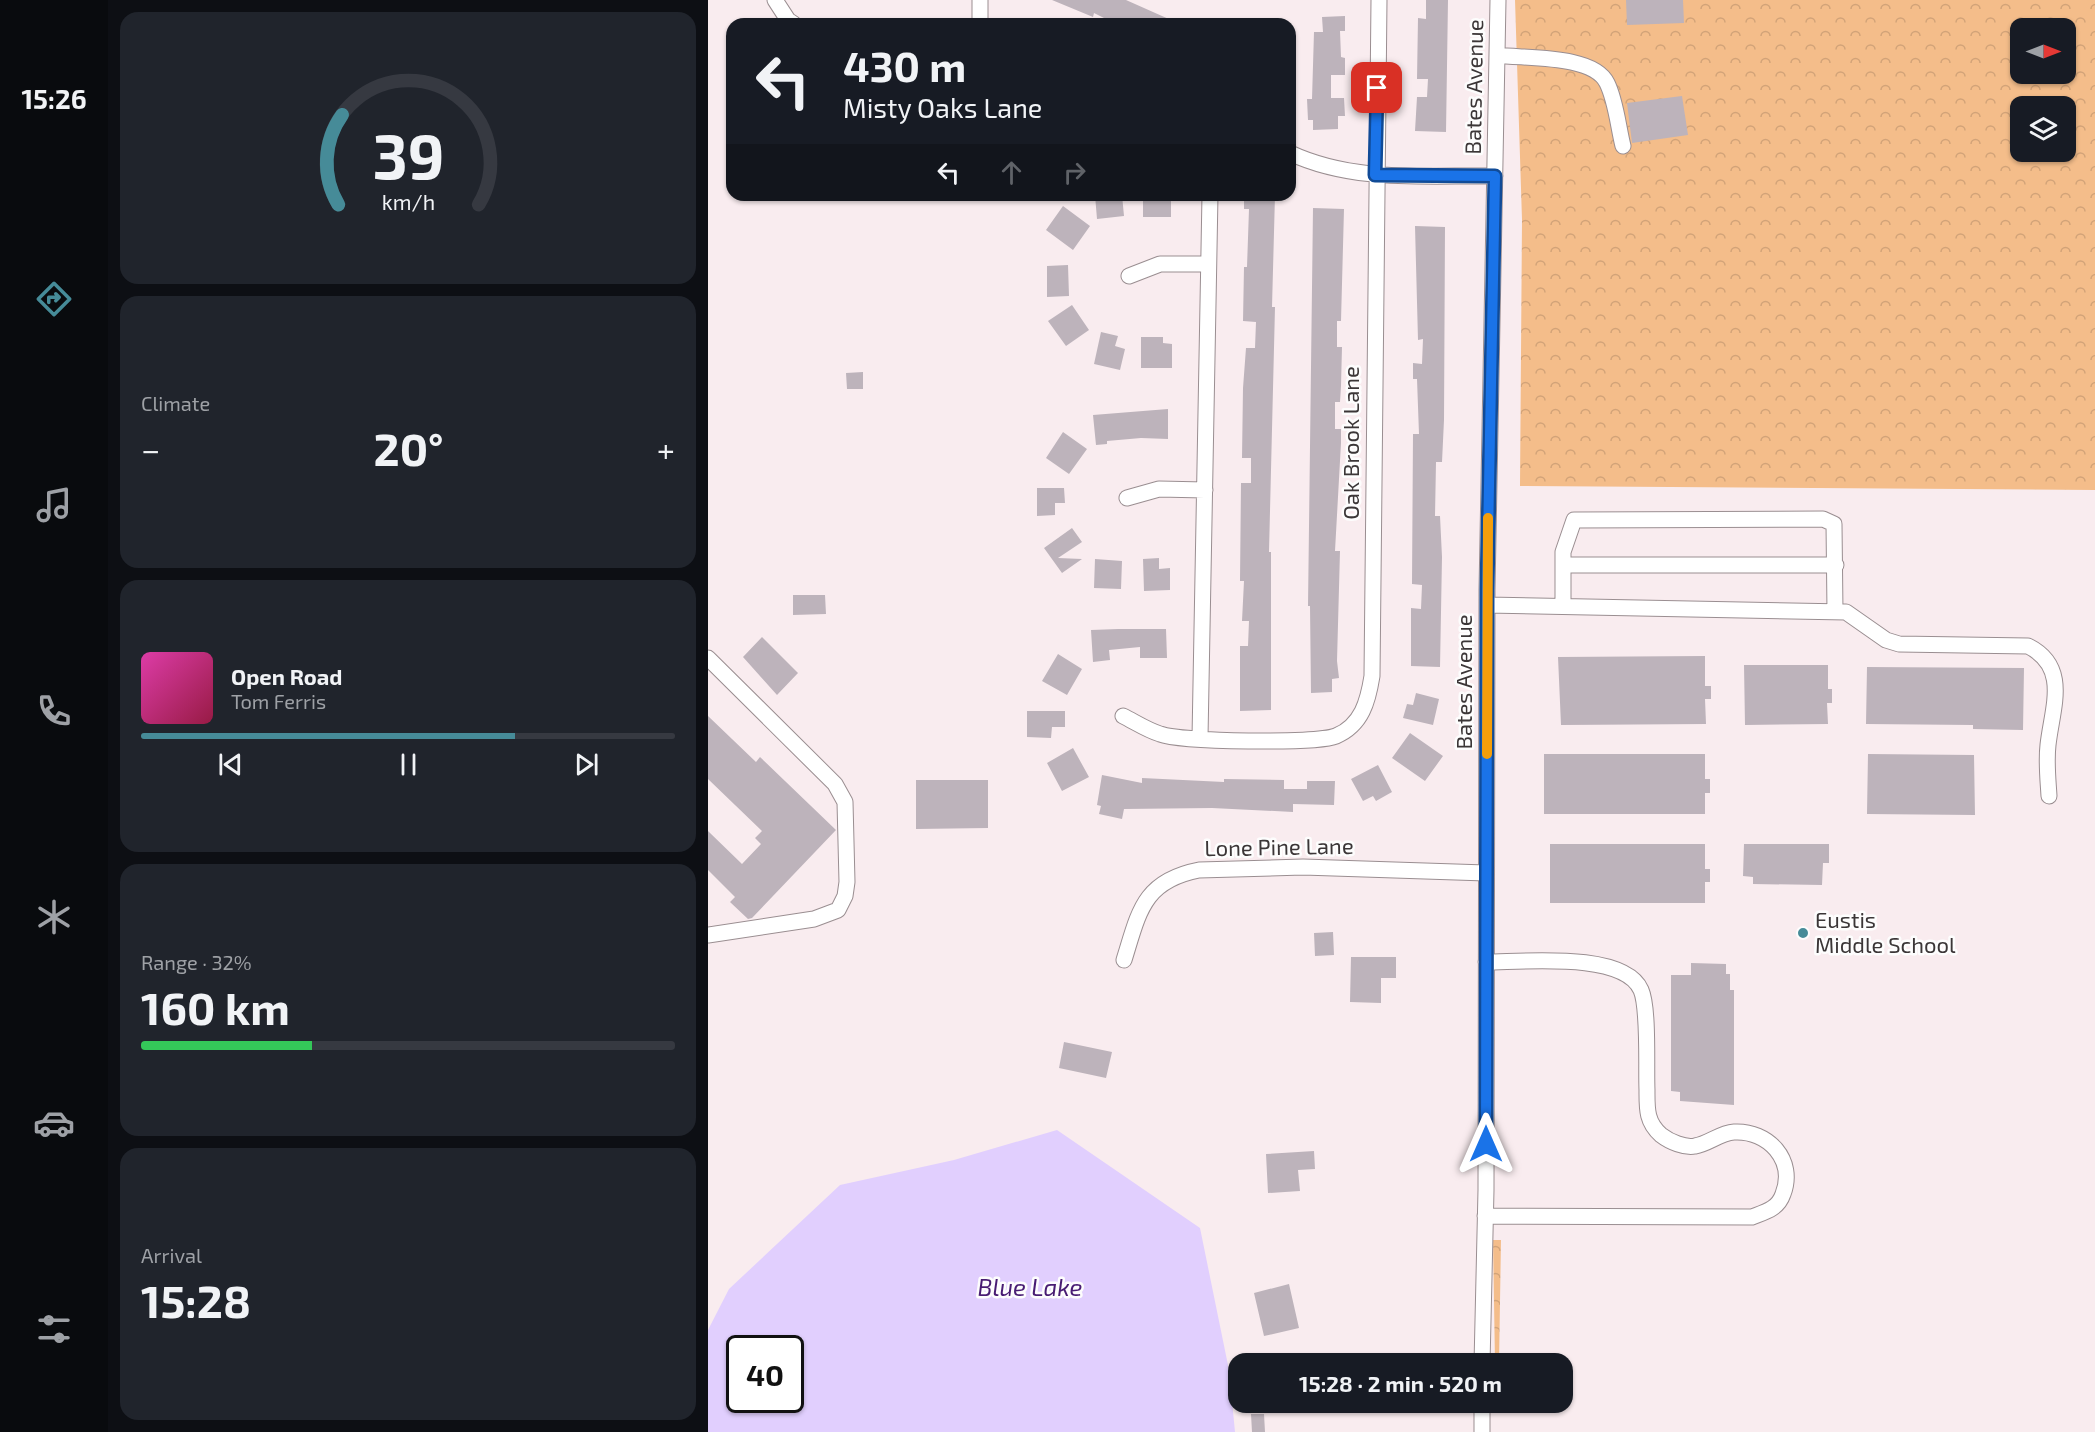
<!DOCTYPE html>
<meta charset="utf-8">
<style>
body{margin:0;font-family:"Exo 2",sans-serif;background:#20242c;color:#f1f3f6;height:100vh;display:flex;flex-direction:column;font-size:22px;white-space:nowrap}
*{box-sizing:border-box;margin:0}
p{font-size:20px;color:#9ea1a6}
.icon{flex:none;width:33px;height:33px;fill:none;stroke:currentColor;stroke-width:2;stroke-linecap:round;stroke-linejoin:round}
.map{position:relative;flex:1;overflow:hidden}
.drawer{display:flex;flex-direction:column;gap:12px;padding:12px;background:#0d0f14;width:600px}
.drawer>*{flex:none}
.banner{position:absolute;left:18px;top:18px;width:570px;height:183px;border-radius:18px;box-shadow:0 2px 4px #0004;background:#171b24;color:#f1f3f6;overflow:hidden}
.needle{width:39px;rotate:90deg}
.buttons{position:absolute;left:1302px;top:18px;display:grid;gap:12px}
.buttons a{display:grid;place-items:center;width:66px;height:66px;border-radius:12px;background:#171b24;box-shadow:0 2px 4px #0004;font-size:30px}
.speed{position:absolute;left:18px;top:1335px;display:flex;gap:12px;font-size:30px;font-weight:700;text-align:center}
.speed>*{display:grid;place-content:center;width:78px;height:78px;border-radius:50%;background:#171b24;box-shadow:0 2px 4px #0004;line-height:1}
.speed .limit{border:3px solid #111;border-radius:9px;background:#fff;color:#111}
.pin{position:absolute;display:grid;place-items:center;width:51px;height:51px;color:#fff;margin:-26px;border-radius:12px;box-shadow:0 3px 9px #0006}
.me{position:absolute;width:66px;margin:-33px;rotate:0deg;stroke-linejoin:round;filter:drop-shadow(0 0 4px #0008)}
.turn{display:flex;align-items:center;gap:21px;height:126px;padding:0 18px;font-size:27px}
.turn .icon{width:78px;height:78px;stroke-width:2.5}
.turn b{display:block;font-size:42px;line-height:51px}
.lanes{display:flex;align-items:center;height:57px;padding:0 18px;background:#0003;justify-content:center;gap:30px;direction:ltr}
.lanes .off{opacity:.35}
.big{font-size:45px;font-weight:700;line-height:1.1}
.drawer .tile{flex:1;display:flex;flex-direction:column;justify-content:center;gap:9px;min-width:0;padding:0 21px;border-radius:18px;background:#20242c}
.drawer .dial{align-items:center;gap:0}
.dial svg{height:156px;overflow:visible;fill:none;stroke:#363941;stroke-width:7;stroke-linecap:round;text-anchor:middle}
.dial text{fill:#f1f3f6;stroke:none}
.song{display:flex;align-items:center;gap:18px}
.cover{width:72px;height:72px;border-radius:9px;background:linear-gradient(135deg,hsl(320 70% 55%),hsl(340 70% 35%))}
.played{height:6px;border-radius:3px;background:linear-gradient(90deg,#468b98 70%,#363941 70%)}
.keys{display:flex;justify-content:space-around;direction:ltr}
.heat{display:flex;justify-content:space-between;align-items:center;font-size:33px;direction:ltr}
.charge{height:9px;border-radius:4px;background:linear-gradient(90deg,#34c759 32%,#363941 0)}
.trip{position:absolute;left:520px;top:1353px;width:345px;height:60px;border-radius:18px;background:#171b24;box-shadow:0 2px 4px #0004;font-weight:700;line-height:60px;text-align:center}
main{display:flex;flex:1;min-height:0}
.dock{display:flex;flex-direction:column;width:108px;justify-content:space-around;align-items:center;background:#090b0e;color:#9ea1a6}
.dock .icon{width:42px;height:42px}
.dock .selected{color:#468b98}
.dock b{font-size:27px;color:#f1f3f6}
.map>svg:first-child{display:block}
.forest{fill:url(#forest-crowns);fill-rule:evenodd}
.water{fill:#e1cffe;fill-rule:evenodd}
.building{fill:#bdb3bb}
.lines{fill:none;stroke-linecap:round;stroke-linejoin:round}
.minor-casing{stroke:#9a8e91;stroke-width:17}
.minor{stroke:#fff;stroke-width:15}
.route-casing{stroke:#114b97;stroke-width:15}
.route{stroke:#1a73e8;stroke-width:10}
.slow{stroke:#f59e0b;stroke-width:10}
.poi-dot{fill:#468b98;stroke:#fdfdfd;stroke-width:2}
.labels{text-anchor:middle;stroke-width:5;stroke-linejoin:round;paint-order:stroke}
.street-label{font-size:22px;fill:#3b3637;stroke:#fdfdfd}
.poi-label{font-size:22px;fill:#3b3637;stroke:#fdfdfd;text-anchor:start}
.water-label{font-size:24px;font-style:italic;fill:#481c73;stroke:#fdfdfd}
</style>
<main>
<nav class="dock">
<b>15:26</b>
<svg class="icon selected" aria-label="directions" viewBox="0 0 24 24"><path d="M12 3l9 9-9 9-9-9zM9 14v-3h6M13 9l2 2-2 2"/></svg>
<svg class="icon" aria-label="music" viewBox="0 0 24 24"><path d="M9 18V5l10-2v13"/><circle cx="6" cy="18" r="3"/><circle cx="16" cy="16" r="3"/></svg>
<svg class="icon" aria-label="phone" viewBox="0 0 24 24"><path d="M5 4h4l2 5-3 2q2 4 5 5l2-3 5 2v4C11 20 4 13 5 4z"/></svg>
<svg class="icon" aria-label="climate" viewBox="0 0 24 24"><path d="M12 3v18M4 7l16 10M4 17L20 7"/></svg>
<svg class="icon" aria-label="car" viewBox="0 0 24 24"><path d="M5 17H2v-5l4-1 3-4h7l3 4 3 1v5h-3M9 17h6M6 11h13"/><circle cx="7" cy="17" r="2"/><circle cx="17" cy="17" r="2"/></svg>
<svg class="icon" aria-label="filters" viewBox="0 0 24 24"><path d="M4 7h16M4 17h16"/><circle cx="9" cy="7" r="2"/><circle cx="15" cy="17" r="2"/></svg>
</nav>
<section class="drawer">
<div class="tile dial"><svg viewBox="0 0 100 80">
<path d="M14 69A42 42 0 1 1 86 69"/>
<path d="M14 69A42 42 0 0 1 16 23" stroke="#468b98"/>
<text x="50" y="56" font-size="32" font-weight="700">39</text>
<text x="50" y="72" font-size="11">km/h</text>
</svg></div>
<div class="tile"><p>Climate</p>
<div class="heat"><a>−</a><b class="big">20°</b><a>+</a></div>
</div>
<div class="tile">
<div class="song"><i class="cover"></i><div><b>Open Road</b><p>Tom Ferris</p></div></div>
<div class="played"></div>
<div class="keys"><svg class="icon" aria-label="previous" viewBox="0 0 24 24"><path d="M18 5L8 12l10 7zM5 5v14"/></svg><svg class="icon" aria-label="pause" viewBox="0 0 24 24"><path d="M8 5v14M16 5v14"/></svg><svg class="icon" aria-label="next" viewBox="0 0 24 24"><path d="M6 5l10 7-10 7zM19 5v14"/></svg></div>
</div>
<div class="tile"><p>Range · 32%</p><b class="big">160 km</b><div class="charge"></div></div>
<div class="tile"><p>Arrival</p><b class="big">15:28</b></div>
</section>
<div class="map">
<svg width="1387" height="1432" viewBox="0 0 1387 1432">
<defs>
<pattern id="forest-crowns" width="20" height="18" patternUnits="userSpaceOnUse" patternTransform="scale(1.5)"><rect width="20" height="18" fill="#f4bd8a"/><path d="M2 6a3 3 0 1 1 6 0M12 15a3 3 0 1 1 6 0" fill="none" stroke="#d2a378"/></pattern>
</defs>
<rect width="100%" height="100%" fill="#f9ecef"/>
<path class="forest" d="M807,0h580v490l-575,-4 2,-266zM1312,28h46v46h-46zM1312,106h46v46h-46z
M785,1240h8l-2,124 -4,-1z"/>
<path class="water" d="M349,1130l143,98 29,142 6,62h-527v-102l21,-41 111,-104 114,-25zM32,1348h50v52h-50z"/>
<path class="building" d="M344,0h74l54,24h-64l-22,-11 -1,4z
M718,0h22l-2,132 -31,-1 2,-34h10l1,-18h-11l1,-61 8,1z
M918,0h57l1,23 -57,2z
M637,16v15h-5l1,26 4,1v17h-14v23h13l1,18h-7v13l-25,1v-10h-5l-1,-21h5l2,-67h9l-1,-15z
M974,96l6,39 -56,8 -5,-40z
M387,195h27l2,21 -27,3z
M435,195h28v22h-28z
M536,195h31l-3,112h3l-6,245h2v158l-31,1v-65h8l1,-25h-7l2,-40h-4l1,-98h10v-25h-9l1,-70 3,-40h9l1,-26 -13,-1 1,-54h3l2,-58h-5z
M355,206l27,20 -17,24 -27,-20z
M605,208l31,1 -3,112h-4v26h5l-1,39 -1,16h-5v27h6v14l-6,108h5l-3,110 2,17 -7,1v13l-21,1 -1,-87h-2z
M707,226l30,1 -1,193 -2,42h-6l-1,54h5l2,41 -2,110 -29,-1v-58l10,1 1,-24 -10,-1 1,-150h6l-2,-55h-4v-16l9,1 1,-25 -5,1z
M360,265l1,31 -22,1v-31z
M364,305l17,25 -23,16 -18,-25z
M393,332l17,4 -3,10 10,3 -5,21 -26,-6z
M433,337h22v6l9,1v24h-31z
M155,372v17h-16l-1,-16z
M460,409v30l-27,-1 -34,3v3l-11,1 -3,-30z
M355,432l24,17 -18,25 -23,-16z
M329,488h27l1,15h-10v12l-18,1z
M364,528l10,14 -24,16 24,1 -20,14 -18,-25z
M451,558v11l11,-1v22l-26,1 -1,-32z
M387,559l27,2 -1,28 -27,-1z
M85,595h32l1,19 -33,1z
M410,629h48l1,29h-27v-11l-31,3 1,10 -17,2 -2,-32z
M54,637l36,36 -21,22 -34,-38z
M350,654l24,15 -15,26 -25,-14z
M997,656v30h6v13h-6l1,25 -145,1 -3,-68z
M1036,665h84v24h4v14h-5l1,21 -83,1z
M1159,667l157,1 -1,62 -50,-1v-4l-107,-1z
M708,693l23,6 -6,26 -30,-7 4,-14 6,1z
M319,711h38v16h-13l-1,11 -24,-1z
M0,716l48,46 4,-5 76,73 -84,88 -4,1 -18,-17 5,-5 -27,-27v-39l34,33 19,-20 -6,-6 7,-7 -54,-52z
M702,733l33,23 -18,25 -33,-23z
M365,748l16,29 -27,14 -15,-28z
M836,754h161v25h5v14h-5v21h-161z
M1160,754l106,1 1,60 -108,-1z
M670,765l14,27 -16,9 -3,-5 -10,5 -12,-22z
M394,775l40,8v-5l82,4v-3l60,1v9h23v-8h28l-1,24 -41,-1v8l-81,-4 -88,1 -2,10 -23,-5 2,-8 -4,-1z
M208,780h72v48l-72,1z
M842,844h155v25h5v13h-5v21h-155z
M1036,844h85v19h-6l-1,22 -69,-1v-7l-10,-1z
M625,932l1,23 -19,1 -1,-23z
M643,957h45v21h-15v25l-31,-1z
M983,963l35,1v10h4v16h4v115l-54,-4v-9l-9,-1v-116h20z
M356,1042l48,10 -6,26 -47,-10z
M606,1151l1,18 -17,1 2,21 -32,2 -2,-39z
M581,1284l10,44 -35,8 -10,-43z
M543,1414h13l1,18h-13z"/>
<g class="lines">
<g class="minor-casing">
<path id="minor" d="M67,0l13,20 6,4
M272,0v24
M789,55c27,4 96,-1 110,28 9,18 11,43 16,63
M582,153c64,30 136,22 205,23
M421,276l31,-12h48
M419,498l32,-9 46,1
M855,565h273
M779,605l359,7 40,28 13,4 129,2c42,21 24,62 20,99 -2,17 0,34 1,51
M855,606v-54l11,-32 249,-1 11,5 1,88
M0,658l127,126 10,18 2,80 -2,14 -7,14 -24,9 -106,16
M415,716c12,6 24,14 37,18 21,8 156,10 176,2 26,-11 32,-35 36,-60l7,-676
M492,738l10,-543
M416,960c15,-48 19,-79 75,-90l104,-3 183,6
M777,1216l267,1c13,-5 26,-8 31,-23 13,-34 -15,-64 -49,-62 -14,1 -26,12 -39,14 -10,2 -25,-4 -34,-11 -15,-13 -14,-27 -14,-45 -1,-22 2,-82 -6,-100 -17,-39 -119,-28 -155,-28
M774,1364l4,-174 1,-600 11,-590
M774,1402v30"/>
</g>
<use href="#minor" class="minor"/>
</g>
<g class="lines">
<g class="route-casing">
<path id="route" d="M669,88l-2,87 120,1 -8,414 -1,554"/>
</g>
<use href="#route" class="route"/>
<path class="slow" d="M779,754l1,-236"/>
</g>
<circle class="poi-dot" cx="1095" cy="933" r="6"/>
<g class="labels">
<g class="street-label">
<text transform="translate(766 87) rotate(-89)" y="8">Bates Avenue</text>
<text transform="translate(643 443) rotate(-90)" y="8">Oak Brook Lane</text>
<text transform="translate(756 682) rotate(-90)" y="8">Bates Avenue</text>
<text transform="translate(571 847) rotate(-1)" y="8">Lone Pine Lane</text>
</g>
<g class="poi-label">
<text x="1107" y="928">Eustis<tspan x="1107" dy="25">Middle School</tspan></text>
</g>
<g class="water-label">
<text x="322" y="1296">Blue Lake</text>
</g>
</g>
</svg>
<div class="buttons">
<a><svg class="needle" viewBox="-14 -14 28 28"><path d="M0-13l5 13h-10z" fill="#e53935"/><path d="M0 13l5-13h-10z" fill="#9ea1a6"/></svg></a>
<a><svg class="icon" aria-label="layers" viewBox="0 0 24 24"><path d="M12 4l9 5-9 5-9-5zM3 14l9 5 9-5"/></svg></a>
</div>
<div class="speed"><div class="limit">40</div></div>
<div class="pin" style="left:669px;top:88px;background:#d93025"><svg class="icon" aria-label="arrive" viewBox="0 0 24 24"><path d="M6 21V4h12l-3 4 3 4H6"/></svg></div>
<svg class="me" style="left:778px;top:1144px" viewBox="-20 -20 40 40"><path d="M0-17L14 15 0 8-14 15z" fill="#1a73e8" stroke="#fff" stroke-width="4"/></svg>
<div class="trip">15:28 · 2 min · 520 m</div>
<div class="banner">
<div class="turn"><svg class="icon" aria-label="left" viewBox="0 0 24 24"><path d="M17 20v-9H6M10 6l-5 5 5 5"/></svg><div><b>430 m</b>Misty Oaks Lane</div></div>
<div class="lanes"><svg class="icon" aria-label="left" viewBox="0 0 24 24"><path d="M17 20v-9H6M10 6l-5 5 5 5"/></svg><svg class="icon off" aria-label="ahead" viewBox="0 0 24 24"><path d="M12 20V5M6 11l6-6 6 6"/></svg><svg class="icon off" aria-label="right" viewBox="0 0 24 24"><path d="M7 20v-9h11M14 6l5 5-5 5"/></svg></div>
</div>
</div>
</main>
